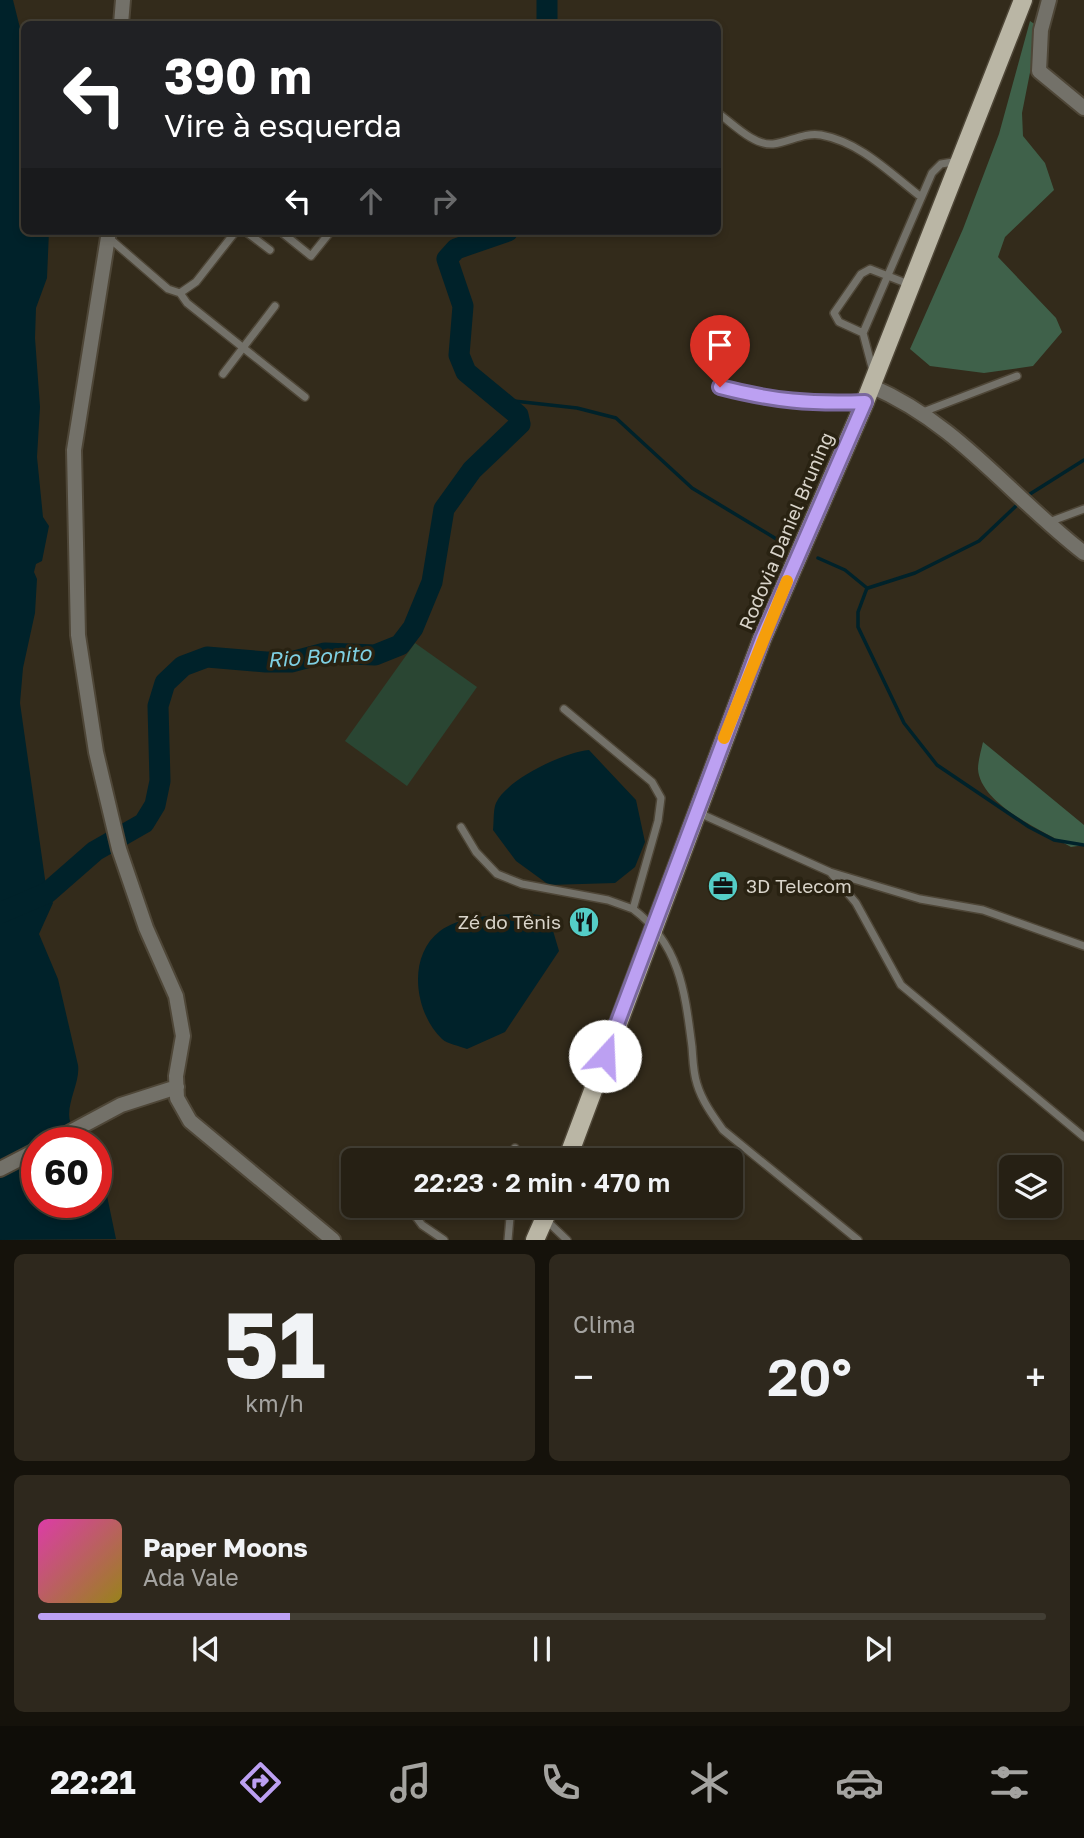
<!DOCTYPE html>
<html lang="pt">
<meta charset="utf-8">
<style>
body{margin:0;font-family:"Golos Text",sans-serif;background:#2e281d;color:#f1f3f6;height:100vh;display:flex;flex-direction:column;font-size:26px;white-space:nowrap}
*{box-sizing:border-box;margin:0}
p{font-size:23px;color:#a4a3a0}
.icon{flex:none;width:38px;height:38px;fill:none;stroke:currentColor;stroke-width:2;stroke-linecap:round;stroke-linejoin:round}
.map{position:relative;height:1240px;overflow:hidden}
.side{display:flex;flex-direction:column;gap:14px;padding:14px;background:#15120b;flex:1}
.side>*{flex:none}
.hud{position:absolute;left:21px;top:21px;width:700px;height:214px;border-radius:10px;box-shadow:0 4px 10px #0003,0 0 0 2px #423e34;background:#202124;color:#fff;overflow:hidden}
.controls{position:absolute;left:999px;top:1155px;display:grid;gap:14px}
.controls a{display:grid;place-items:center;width:63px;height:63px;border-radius:10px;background:#262014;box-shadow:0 4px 10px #0003,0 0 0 2px #423e34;font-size:35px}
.speed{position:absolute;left:21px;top:1127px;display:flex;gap:14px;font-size:35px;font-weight:700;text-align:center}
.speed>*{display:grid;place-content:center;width:91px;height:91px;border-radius:50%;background:#262014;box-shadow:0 4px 10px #0003,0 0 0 2px #423e34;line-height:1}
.speed .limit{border:10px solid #d22;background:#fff;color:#111}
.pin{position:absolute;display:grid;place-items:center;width:60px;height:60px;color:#fff;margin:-72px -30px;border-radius:50% 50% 50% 0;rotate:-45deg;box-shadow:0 0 7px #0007}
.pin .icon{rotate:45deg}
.me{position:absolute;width:77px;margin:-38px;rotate:20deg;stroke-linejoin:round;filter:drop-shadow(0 0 5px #0008)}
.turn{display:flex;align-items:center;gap:24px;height:147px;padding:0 28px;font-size:32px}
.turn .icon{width:91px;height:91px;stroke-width:2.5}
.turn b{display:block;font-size:49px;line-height:60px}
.lanes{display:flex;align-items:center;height:66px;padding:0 28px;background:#0003;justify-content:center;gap:35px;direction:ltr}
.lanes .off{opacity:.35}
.big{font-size:52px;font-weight:600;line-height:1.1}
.side .tile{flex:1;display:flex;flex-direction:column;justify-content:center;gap:10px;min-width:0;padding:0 24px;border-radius:10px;background:#2e281d}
.side .dial{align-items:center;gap:0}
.dial b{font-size:91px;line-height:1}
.song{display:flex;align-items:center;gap:21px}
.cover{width:84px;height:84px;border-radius:10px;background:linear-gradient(135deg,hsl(320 70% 55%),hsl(50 70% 35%))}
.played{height:7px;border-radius:4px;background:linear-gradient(90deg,#bca0f2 25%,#423e34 25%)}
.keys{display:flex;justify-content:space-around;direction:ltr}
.heat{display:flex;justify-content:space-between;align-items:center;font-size:38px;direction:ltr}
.side .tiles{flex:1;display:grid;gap:14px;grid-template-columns:1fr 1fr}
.tile:last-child{grid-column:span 2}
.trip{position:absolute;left:341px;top:1148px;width:402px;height:70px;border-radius:10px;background:#262014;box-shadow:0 4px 10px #0003,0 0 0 2px #423e34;font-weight:600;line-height:70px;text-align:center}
.menu{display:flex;height:112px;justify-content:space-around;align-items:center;background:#0f0d08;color:#a4a3a0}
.menu .icon{width:49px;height:49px}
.menu .selected{color:#bca0f2}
.menu b{font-size:32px;color:#f1f3f6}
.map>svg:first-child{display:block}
.green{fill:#2a4633}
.forest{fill:#3f614a}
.water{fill:#00222a}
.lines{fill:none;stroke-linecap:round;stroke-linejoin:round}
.stream{stroke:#00222a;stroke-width:3.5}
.river{stroke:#00222a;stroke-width:21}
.lane-casing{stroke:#4e4637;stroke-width:10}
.street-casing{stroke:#4e4637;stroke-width:18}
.primary-casing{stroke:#4e4637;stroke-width:21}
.lane{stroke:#737169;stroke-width:7}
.street{stroke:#737169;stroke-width:14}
.primary{stroke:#bab6a5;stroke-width:18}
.route-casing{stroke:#7a689d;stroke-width:18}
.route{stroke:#bca0f2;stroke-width:12}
.slow{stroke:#f59e0b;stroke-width:12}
.labels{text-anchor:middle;stroke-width:7;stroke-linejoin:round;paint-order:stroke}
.street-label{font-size:19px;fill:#d9d4ca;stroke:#292212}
.poi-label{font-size:19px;fill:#d9d4ca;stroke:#292212;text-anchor:start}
.water-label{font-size:21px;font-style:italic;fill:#7fd0e3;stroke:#292212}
</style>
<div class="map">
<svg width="1084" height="1240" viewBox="0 0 1084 1240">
<rect width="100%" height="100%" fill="#332b1b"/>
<path class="green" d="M415,643l62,44 -70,99 -62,-45z"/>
<path class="forest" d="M1030,21l9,6 -17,86 1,23 22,27 9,27 -49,47 -7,20 58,61 6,14 -29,34 -49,7 -54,-7 -20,-17 53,-120 36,-95z
M983,742l101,83v20l-13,2c-27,-15 -91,-43 -93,-78 0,-8 3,-18 5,-27z"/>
<path class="water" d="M0,0h13l11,44v187h25l-2,47 -11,30 -1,30 5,69 -3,50 6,60 6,9 -7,35 -6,3 -2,8 3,7 -2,34 -12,55 -3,35 27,190 6,10 -14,31 19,45 20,86c3,20 -18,46 -4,65 4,6 13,8 19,13h-56v59h59v-23l10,12 10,48 -116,1z
M589,750l47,50 9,42 -10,25 -20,16 -66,2 -33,-24 -23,-31c1,-8 0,-20 3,-27 11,-24 68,-51 93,-53z
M519,913l21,2 11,9 8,27 -54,81 -38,17c-7,-3 -20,-5 -25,-10 -28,-27 -35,-83 -2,-108 21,-16 54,-15 79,-18z"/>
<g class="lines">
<path class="stream" d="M505,405l9,-4 63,7 39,10 76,70 91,55
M1030,494l54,-34
M818,558l27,12 22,18
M867,588l-9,24v15l46,96 33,42 92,62 25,13 30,5
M868,588l47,-15 64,-32 38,-36"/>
<path class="river" d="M547,0v24
M0,913l47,-20 48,-42 49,-28 11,-18 5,-24 -2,-75 7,-23 18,-17 24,-9 59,5h25l34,-9 50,2 25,-10 13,-17 19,-46 12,-73 28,-39 48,-46 -2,-9 -52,-43 -7,-17 4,-49 -16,-47 9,-10 52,-18"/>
<g class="lane-casing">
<path id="lane" d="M718,113c14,10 36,33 55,31 16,-2 32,-12 48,-9 39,7 69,38 100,62
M245,231l25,19
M280,231l31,25 20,-25
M109,238l59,51 12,4 16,-11 40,-51
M180,293l7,10 118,94
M863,333l-24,-11 -5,-9 27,-39 9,-5 41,16
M873,371l-10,-38 69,-160 9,-9 18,-3
M223,374l52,-68
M720,387c54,14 90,17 145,15
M923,412l94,-36
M1049,522l35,-13
M564,709l88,73 9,16 -3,23 -25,88c47,35 52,83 59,138 1,12 1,25 5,37 5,17 16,32 26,46l135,110
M699,813l131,59 90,27 63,11 101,36
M461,827l15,25 21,22 25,10 86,16 25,9
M831,873l25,30 45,82 183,152
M514,1160l1,-12
M408,1206l14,19 22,15
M545,1219l22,21
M508,1240l3,-34"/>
</g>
<g class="street-casing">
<path id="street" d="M1049,0l-8,30 -2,41 45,37
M121,24l2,-24
M109,231l-35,219 4,185 18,117 23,97 27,79 30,68 7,40 -7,40 1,22 13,23 143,119
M871,386c88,38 138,109 213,167
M50,1143l71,-38 56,-18
M0,1169l37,-19"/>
</g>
<g class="primary-casing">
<path id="primary" d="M567,1160l195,-521 103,-237 158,-402
M535,1240l15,-34"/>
</g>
<use href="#lane" class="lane"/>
<use href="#street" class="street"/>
<use href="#primary" class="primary"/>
</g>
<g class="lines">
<g class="route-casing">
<path id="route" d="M605,1056l157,-417 103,-237c-55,2 -91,-1 -145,-15"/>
</g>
<use href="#route" class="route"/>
<path class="slow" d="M724,738l63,-157"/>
</g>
<defs>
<g id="office-disc" transform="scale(1.575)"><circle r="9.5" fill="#54cdc7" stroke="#292212"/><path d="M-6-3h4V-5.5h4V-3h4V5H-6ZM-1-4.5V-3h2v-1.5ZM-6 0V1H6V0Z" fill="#111"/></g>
<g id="restaurant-disc" transform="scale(1.575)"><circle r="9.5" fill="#54cdc7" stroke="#292212"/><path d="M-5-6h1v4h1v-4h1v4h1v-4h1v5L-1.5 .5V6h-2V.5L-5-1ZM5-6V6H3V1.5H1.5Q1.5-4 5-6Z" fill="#111"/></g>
</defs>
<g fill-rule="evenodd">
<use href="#office-disc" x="723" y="886"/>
<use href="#restaurant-disc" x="584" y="922"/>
</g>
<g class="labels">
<g class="street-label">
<text transform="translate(786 531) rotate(-67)" y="7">Rodovia Daniel Bruning</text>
</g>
<g class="poi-label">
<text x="746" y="893">3D Telecom</text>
<text x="561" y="929" text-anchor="end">Zé do Tênis</text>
</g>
<g class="water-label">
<text transform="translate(319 657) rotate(-4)" y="7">Rio Bonito</text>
</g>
</g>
</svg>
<div class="controls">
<a><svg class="icon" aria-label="layers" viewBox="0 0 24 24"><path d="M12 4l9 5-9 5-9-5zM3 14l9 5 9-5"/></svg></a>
</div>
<div class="speed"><div class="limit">60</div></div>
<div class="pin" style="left:720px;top:387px;background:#d93025"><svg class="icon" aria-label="arrive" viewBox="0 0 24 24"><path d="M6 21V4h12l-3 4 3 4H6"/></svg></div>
<svg class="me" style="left:605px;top:1056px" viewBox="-20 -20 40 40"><circle r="19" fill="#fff"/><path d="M0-13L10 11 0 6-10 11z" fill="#bca0f2"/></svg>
<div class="trip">22:23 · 2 min · 470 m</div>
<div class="hud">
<div class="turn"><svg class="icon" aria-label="left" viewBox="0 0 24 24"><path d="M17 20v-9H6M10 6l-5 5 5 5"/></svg><div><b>390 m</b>Vire à esquerda</div></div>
<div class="lanes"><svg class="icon" aria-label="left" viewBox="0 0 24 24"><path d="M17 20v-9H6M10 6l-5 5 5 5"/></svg><svg class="icon off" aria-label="ahead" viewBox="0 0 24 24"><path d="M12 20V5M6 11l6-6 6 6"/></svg><svg class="icon off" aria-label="right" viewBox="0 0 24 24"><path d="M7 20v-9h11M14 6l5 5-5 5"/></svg></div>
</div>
</div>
<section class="side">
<div class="tiles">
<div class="tile dial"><b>51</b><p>km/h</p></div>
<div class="tile"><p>Clima</p>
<div class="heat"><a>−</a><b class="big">20°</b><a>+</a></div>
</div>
<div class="tile">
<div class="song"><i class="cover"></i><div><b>Paper Moons</b><p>Ada Vale</p></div></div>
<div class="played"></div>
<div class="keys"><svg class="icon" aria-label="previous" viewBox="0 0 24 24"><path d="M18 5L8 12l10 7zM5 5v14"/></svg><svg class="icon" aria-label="pause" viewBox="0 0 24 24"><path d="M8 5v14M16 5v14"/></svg><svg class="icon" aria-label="next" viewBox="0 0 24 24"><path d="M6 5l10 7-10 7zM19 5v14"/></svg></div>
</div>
</div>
</section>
<nav class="menu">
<b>22:21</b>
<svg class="icon selected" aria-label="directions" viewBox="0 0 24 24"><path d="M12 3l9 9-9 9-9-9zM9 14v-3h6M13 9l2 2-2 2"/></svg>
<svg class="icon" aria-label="music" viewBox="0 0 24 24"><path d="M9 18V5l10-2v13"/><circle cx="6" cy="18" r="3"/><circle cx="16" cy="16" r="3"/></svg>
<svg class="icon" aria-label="phone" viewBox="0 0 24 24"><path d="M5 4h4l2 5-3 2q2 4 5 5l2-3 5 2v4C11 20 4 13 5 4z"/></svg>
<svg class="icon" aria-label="climate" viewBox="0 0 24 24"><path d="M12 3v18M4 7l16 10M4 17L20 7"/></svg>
<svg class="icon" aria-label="car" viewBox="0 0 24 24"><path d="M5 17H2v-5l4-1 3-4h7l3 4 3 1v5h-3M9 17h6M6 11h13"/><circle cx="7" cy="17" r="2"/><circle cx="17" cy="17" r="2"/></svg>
<svg class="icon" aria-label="filters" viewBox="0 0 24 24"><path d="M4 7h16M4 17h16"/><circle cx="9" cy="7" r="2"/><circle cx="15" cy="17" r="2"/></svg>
</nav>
